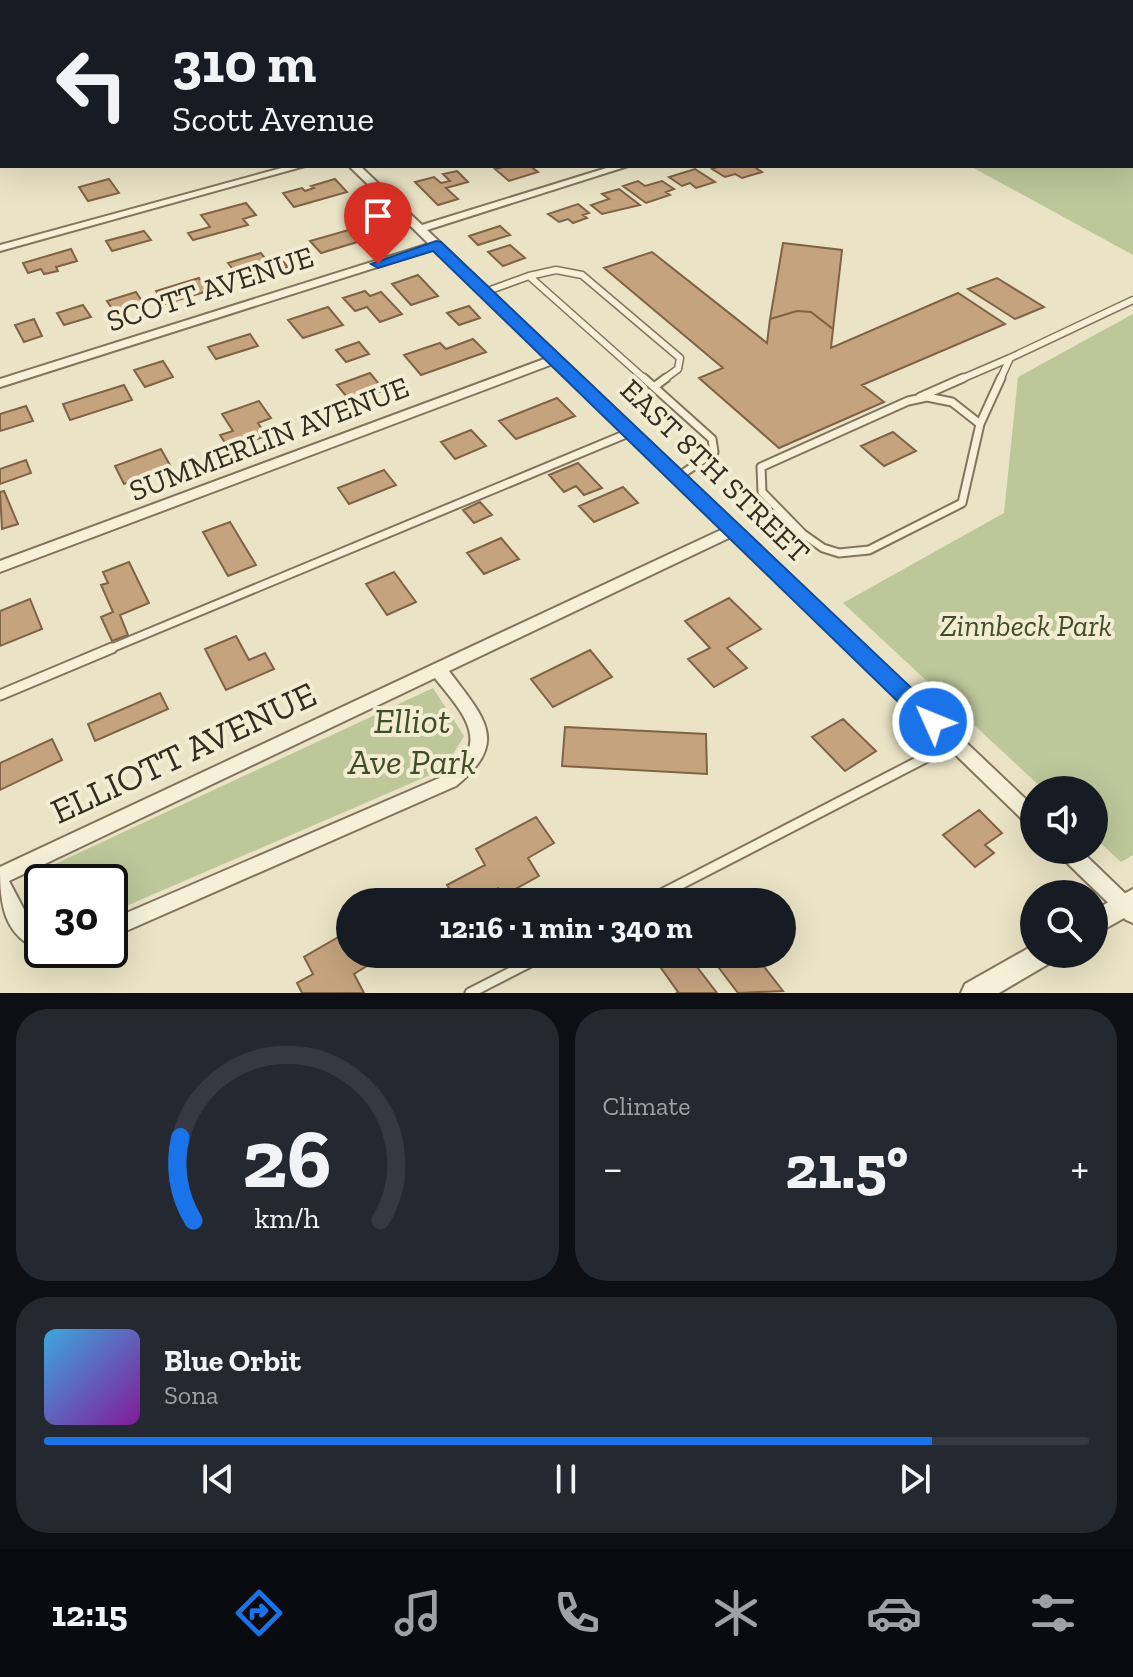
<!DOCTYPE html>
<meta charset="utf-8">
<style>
body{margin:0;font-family:"Zilla Slab",serif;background:#242831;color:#f1f3f6;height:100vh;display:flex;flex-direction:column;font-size:30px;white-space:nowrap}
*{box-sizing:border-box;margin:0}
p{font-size:26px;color:#9ea1a6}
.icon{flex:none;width:44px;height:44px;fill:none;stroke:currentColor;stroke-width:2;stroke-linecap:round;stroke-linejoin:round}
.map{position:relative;height:993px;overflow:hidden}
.side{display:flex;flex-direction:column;gap:16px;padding:16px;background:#0d0f14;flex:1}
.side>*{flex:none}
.top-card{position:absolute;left:0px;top:0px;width:1134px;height:168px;box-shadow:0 8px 32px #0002;background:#171b24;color:#f1f3f6;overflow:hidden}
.controls{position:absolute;left:1020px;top:776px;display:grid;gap:16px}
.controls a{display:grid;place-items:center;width:88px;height:88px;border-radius:50%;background:#171b24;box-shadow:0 8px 32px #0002;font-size:40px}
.speed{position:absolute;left:24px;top:864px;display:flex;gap:16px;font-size:40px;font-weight:700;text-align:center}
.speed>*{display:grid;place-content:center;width:104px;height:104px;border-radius:50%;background:#171b24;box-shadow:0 8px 32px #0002;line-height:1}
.speed .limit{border:4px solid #111;border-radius:12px;background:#fff;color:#111}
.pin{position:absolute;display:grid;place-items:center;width:68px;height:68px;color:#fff;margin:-82px -34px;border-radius:50% 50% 50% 0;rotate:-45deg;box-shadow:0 0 8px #0007}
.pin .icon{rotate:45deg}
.me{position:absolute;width:88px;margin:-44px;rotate:314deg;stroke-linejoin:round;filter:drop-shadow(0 0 6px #0008)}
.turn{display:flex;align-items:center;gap:28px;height:168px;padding:0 40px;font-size:36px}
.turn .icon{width:104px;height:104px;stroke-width:2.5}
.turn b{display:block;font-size:56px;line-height:68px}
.big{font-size:60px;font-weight:800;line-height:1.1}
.side .tile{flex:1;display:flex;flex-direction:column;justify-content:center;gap:12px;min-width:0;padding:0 28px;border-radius:32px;background:#242831}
.side .dial{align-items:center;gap:0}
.dial svg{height:208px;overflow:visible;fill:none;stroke:#363941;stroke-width:7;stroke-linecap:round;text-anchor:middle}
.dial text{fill:#f1f3f6;stroke:none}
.song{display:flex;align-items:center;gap:24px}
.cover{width:96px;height:96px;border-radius:12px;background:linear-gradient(135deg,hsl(200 70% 55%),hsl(290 70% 35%))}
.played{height:8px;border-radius:4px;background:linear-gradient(90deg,#1a73e8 85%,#363941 85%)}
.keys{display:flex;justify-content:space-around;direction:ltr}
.heat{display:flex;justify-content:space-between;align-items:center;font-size:44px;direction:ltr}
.side .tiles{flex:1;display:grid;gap:16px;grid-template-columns:1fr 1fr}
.tile:last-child{grid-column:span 2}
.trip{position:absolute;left:336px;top:888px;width:460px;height:80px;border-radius:40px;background:#171b24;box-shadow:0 8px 32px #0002;font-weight:800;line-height:80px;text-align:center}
.tab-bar{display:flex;height:128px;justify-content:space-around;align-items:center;background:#090b0e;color:#9ea1a6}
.tab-bar .icon{width:56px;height:56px}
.tab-bar .selected{color:#1a73e8}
.tab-bar b{font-size:36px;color:#f1f3f6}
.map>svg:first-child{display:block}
.green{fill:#bdc79a}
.building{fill:#c5a37e;stroke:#806245;stroke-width:2}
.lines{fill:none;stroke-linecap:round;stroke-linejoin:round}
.service-far2-casing{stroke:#83755d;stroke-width:9}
.service-far1-casing{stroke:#83755d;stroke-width:11}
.service-casing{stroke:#83755d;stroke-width:13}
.minor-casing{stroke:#83755d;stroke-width:4}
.tertiary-casing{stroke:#83755d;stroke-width:4}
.secondary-casing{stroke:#655640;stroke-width:4}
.service-far2{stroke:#f5f0d7;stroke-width:6}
.service-far1{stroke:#f5f0d7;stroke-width:7}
.service{stroke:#f5f0d7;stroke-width:9}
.minor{fill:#f5f0d7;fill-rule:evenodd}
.tertiary{fill:#f5f0d7;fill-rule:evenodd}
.secondary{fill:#f5f0d7;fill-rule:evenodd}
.route{fill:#1a73e8;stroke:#114b97;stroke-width:2}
.labels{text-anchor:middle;stroke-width:8;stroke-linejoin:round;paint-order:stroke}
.street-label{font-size:30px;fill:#342c1f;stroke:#f2ecd3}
.park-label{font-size:30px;font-style:italic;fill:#414f28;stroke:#f2ecd3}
.near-park-label{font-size:36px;font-style:italic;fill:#414f28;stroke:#f2ecd3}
.near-street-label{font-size:36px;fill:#342c1f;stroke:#f2ecd3}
</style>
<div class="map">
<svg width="1133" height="993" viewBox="0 0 1133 993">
<rect width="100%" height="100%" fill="#eae3c5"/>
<path class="green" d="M1133,62v193l-163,-89h162z
M1133,314v541l-12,7 -27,-25v-47h-50l-201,-187 161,-90 14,-136z
M433,688l31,48 -20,33 -334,144v-31h-68v19l-13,-25z"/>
<path class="building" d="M507,166h23l8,6 -29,9 -14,-12z
M720,166h33l9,6 -20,6 -7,-4 -10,3 -13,-8z
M695,169l20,13 -19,6 -6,-5 -8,3 -13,-9z
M457,171l11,11 -22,6 12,11 -20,6 -23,-23 19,-5 7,6 9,-2 -7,-7z
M109,179l10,14 -31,8 -9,-14z
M335,179l12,13 -53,15 -11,-14 19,-5 3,3 9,-3 -3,-2z
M638,181l7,5 17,-5 12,8 -8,3 4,3 -24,8 -23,-17z
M619,189l21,16 -38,9 -11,-9 18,-6 -7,-5z
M246,203l10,12 -13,4 5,6 -55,15 -5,-7 22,-6 -9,-12z
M578,204l11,9 -6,2 4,3 -14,5 -5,-4 -9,3 -11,-8z
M366,225l11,11 -56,17 -11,-12z
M500,226l10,9 -32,10 -9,-9z
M144,231l7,9 -39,11 -6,-10z
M783,243l59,7 -9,79 -22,-17 -14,-1 -27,8z
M510,245l15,13 -22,8 -15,-14z
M71,249l6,12 -21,6 2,4 -14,3 -3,-5 -13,4 -5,-10z
M652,252l115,91 3,-24 27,-8 14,1 22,17 -2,19 127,-55 47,31 -143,61 22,17 -105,46 -80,-70 24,-10 -119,-100z
M261,253l6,8 12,-4 9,10 -46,14 -14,-18z
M418,275l20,21 -27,9 -19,-21z
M199,278l9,13 -43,13 -9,-13z
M997,278l47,29 -29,12 -47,-30z
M365,291l5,5 11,-4 21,22 -22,8 -13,-15 -12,4 -12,-13z
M136,292l8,12 -29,9 -8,-12z
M83,305l8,12 -27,8 -7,-12z
M469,306l11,12 -21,7 -12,-12z
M328,307l15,18 -40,13 -15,-18z
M34,319l8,17 -18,6 -9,-17z
M250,334l8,12 -42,13 -8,-12z
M473,339l13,13 -65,23 -17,-20 36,-12 6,6z
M359,342l10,12 -23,8 -10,-12z
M163,361l10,16 -28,10 -11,-17z
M370,373l14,17 -33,12 -14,-17z
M124,385l8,15 -62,20 -7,-16z
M557,398l18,18 -59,23 -17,-18z
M259,401l12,17 -13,5 8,13 -37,13 -9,-14 13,-4 -11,-17z
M26,406l7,15 -33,10v-17z
M471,430l15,16 -31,13 -14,-17z
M893,432l23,19 -32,15 -23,-20z
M161,449l10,18 -47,17 -9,-18z
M26,460l5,13 -31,11v-15z
M578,463l24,25 -18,7 -8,-9 -12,6 -15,-17z
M384,470l12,15 -47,19 -11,-16z
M623,487l15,16 -44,19 -15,-16z
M4,491l14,33 -16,5 -2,-37z
M480,502l12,13 -18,8 -11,-13z
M230,522l26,43 -28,11 -25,-44z
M501,538l18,21 -35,15 -17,-21z
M129,562l20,41 -29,12 8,20 -16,6 -11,-24 12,-5 -12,-27 7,-2 -5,-11z
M394,572l22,30 -29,13 -21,-31z
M729,598l32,31 -34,19 20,20 -33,19 -26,-28 22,-11 -25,-27z
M30,599l12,30 -42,17v-35z
M236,636l13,24 16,-7 9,16 -48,21 -21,-41z
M590,650l22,27 -59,30 -22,-28z
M160,693l8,16 -73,32 -7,-17z
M843,719l33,32 -31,20 -33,-34z
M565,727l141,7 1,40 -145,-8z
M52,739l10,21 -62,30v-27z
M979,810l23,23 -17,12 9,8 -19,14 -32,-32z
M536,817l18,26 -26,15 11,18 -36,20 -5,-8 -25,14h-16l-10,-17 38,-20 -9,-16z
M350,917v37h36l-32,20 10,19h-62l-5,-10 16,-9 -9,-17 43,-25 -6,-10z
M651,954h36l30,39h-41l2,-1z
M732,954h22l29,37 -45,2 -22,-29z"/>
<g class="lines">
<g class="service-far2-casing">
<path id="service-far2" d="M529,276l27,-6 26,5 98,83 -2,11 -15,11
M485,292l44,-16 117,104
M959,380l51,-22
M1000,380l10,-22 123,-58"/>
</g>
<g class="service-far1-casing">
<path id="service-far1" d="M644,378l68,61 2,13 -36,25
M654,387l12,-9
M920,397l43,-19
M927,397l25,5 28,22 -18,79 -93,47 -30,3 -16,-5 -20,-14 -41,-42 -1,-25 147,-66z
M980,424l21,-46
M107,650l524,-218"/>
</g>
<g class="service-casing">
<path id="service" d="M0,695l112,-47
M646,902l308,-159
M470,993l76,-39"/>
</g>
<g class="minor-casing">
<path id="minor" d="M473,0h9l2,2h-9z
M651,0h9l2,2h-9z
M1111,0h12l2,2h-12z
M1132,3h1v5h-1z
M289,166h16l-305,85v-6z
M349,166h11l62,59 191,-59h15l-201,64 607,577v20l-6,-2 -297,-288 -282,134c34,46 62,70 7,115l-346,152v-18l334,-144c8,-7 18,-13 23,-23 14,-26 -18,-56 -32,-75l-426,203 23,44 10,6v19h3l-3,1c-39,-15 -42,-47 -42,-84l723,-338 -170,-165 -553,208v-11l547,-203 -113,-109 -434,138v-8l429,-135z
M1058,850h22l53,51v22l-7,-3 -66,-64z"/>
</g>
<g class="tertiary-casing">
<path id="tertiary" d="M1133,889v24l-39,22v-25z
M1034,945v9h20l-4,9 -51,30h-38l4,-9z"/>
</g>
<g class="secondary-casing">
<path id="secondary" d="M1039,0h15l2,2h-15z
M1132,32h1v8h-1z"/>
</g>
<use href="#service-far2" class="service-far2"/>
<use href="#service-far1" class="service-far1"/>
<use href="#service" class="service"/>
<use href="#minor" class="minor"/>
<use href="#tertiary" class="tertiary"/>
<use href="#secondary" class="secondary"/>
</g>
<path class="route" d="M436,241l5,1 499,473 4,7 -4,6 -7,3 -8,-3 -492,-477 -55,17 -7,-4z"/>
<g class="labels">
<g class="street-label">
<text transform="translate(210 289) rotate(-18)" y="10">SCOTT AVENUE</text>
<text transform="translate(269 439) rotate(-21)" y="10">SUMMERLIN AVENUE</text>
<text transform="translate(715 471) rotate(44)" y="10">EAST 8TH STREET</text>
</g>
<g class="park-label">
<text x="1026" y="636">Zinnbeck Park</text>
</g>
<g class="near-park-label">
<text x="412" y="733">Elliot<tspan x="412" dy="41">Ave Park</tspan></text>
</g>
<g class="near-street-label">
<text transform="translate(183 752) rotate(-25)" y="13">ELLIOTT AVENUE</text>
</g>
</g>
</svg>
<div class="controls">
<a><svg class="icon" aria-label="sound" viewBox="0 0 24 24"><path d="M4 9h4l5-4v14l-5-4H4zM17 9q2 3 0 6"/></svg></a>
<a><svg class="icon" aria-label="search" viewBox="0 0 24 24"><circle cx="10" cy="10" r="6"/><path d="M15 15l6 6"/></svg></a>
</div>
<div class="speed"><div class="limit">30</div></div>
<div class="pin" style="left:378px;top:264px;background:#d93025"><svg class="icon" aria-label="arrive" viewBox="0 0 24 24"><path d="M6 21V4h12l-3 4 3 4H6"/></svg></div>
<svg class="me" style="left:933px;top:722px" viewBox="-20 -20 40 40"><circle r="17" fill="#1a73e8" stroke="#fff" stroke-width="3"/><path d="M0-11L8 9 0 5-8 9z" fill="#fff"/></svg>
<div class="trip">12:16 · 1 min · 340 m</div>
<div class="top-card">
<div class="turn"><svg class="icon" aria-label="left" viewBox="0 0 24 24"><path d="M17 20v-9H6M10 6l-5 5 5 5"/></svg><div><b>310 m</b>Scott Avenue</div></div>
</div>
</div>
<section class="side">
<div class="tiles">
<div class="tile dial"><svg viewBox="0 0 100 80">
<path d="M14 69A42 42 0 1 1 86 69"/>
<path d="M14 69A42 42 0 0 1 9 37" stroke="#1a73e8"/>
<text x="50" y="56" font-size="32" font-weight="700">26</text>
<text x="50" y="72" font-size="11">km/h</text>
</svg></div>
<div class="tile"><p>Climate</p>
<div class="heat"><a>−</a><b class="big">21.5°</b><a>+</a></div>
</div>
<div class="tile">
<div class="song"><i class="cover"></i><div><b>Blue Orbit</b><p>Sona</p></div></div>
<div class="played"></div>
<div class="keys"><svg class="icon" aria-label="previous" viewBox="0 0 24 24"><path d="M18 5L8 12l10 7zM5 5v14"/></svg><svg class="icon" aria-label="pause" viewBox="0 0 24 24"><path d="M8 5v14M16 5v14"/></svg><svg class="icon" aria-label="next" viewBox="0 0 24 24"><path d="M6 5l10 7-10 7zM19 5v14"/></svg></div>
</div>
</div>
</section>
<nav class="tab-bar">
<b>12:15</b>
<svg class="icon selected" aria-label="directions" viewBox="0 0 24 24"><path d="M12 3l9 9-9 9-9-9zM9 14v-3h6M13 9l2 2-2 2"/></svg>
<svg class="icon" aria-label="music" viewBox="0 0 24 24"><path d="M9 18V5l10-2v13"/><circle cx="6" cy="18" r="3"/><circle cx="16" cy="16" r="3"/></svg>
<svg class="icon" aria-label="phone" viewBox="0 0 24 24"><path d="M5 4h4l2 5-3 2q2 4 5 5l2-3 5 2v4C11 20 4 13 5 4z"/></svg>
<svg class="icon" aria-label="climate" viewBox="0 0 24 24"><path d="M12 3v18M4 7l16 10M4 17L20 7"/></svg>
<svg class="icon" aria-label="car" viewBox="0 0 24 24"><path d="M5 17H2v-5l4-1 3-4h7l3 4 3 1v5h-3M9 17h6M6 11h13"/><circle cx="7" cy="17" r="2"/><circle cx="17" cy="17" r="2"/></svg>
<svg class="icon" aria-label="filters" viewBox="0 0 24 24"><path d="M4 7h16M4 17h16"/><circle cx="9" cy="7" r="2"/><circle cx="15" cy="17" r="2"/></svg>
</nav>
